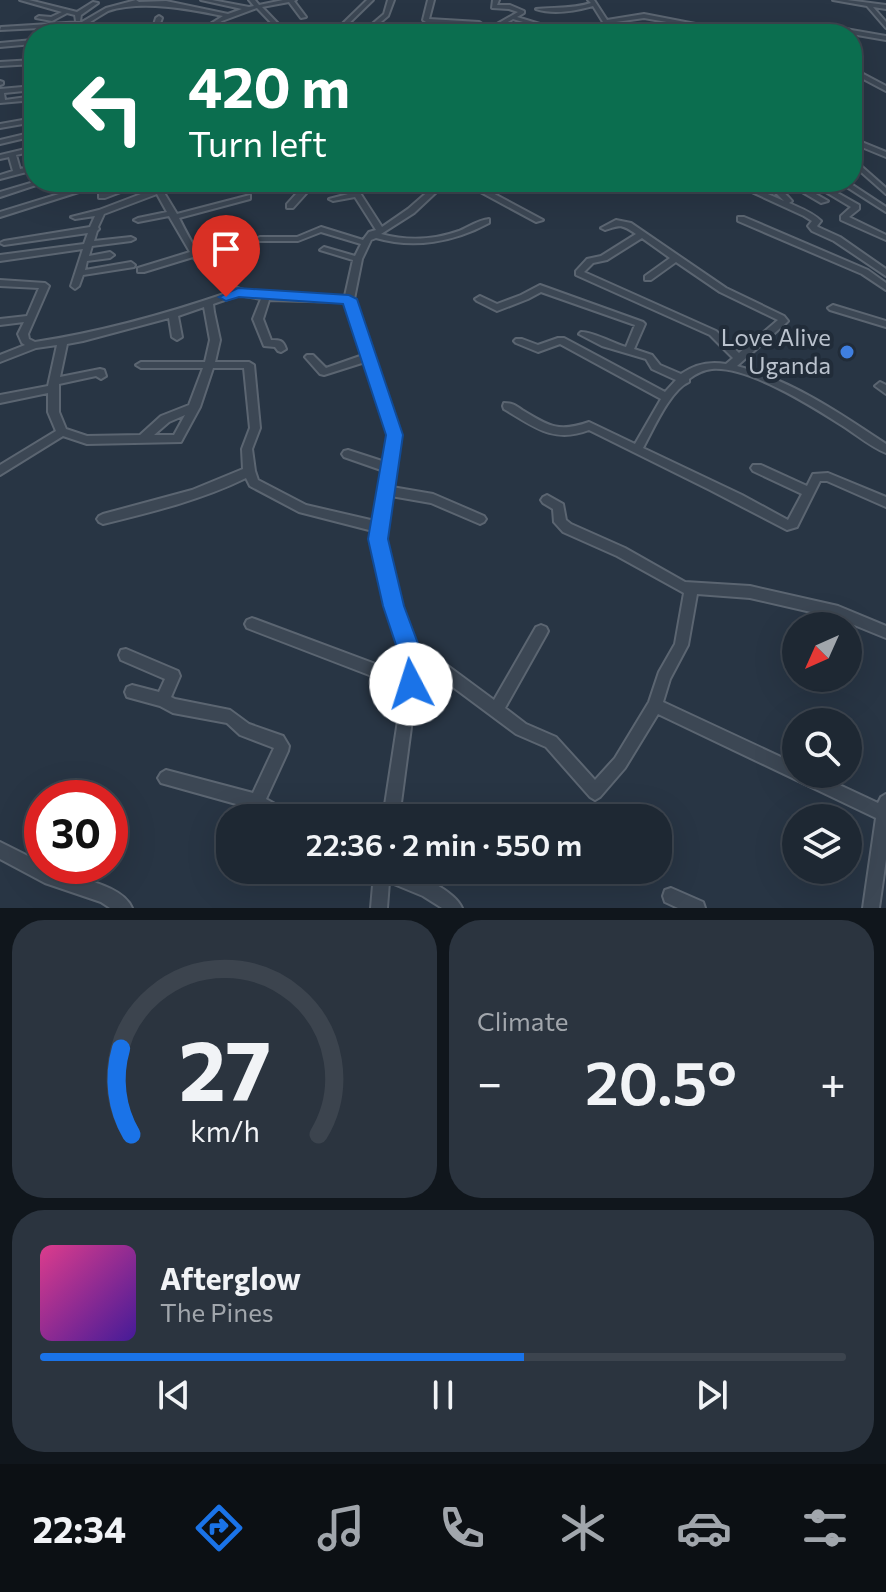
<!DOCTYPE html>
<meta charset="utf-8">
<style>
body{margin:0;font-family:Commissioner,sans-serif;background:#2b343f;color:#f1f3f6;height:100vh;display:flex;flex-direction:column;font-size:30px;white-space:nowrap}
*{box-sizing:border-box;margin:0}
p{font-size:26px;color:#a1a6ac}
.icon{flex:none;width:44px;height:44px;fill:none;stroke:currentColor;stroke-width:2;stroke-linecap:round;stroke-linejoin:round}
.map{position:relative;height:908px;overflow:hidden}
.details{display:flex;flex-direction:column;gap:12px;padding:12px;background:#10161c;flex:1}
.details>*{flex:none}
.banner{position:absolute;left:24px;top:24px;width:838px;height:168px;border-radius:32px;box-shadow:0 8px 32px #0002,0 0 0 2px #3c444e;background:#0b6e4f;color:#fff;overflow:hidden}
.needle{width:52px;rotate:225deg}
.fabs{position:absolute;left:782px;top:612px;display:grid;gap:16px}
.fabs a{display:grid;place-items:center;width:80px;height:80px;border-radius:50%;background:#1e2833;box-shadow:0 8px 32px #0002,0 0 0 2px #3c444e;font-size:40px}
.speed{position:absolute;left:24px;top:780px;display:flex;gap:16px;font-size:40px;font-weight:700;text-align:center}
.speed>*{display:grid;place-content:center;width:104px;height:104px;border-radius:50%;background:#1e2833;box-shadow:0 8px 32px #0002,0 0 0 2px #3c444e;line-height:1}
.speed .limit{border:12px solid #d22;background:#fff;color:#111}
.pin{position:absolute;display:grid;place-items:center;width:68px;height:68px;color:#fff;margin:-82px -34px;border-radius:50% 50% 50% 0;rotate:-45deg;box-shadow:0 0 8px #0007}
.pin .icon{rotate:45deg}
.me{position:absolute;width:88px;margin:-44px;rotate:355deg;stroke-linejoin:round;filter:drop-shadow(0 0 6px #0008)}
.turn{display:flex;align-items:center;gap:28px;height:168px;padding:0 32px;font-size:36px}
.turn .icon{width:104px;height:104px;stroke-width:2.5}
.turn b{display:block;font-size:56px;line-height:68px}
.big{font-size:60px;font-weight:600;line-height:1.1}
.details .tile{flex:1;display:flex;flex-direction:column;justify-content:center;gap:12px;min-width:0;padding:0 28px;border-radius:32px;background:#2b343f}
.details .dial{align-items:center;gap:0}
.dial svg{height:208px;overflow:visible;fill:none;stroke:#3c444e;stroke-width:7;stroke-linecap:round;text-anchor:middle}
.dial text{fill:#f1f3f6;stroke:none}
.song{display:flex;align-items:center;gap:24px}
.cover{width:96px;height:96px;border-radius:12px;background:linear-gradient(135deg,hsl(330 70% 55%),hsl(260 70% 35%))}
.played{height:8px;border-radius:4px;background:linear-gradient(90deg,#1a73e8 60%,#3c444e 60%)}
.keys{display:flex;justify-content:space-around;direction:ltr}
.heat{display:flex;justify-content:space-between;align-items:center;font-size:44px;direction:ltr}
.details .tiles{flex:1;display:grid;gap:12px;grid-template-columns:1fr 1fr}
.tile:last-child{grid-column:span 2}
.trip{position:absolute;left:216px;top:804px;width:456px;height:80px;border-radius:32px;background:#1e2833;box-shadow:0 8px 32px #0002,0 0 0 2px #3c444e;font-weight:600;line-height:80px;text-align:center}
.dock{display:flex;height:128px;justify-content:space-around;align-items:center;background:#0c1014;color:#a1a6ac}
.dock .icon{width:56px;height:56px}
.dock .selected{color:#1a73e8}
.dock b{font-size:36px;color:#f1f3f6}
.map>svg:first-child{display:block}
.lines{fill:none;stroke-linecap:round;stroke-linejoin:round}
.minor-casing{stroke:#5b6571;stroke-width:4}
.minor{fill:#3c4754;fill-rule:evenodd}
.route{fill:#1a73e8;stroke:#114b97;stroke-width:2}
.shop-dot{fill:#3f7fe0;stroke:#212c39;stroke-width:3}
.labels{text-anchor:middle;stroke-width:8;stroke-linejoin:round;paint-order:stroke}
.poi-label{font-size:24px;fill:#bac2cd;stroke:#212c39;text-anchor:end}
</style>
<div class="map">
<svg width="886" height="908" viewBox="0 0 886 908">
<rect width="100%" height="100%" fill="#283544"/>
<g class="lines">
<g class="minor-casing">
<path id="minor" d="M20,0h9l48,12 16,-10 5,1 -17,12 -1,6h-4l-1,-6 -8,-2 -15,8 -16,-3 3,-2 12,1 11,-5z
M136,0l3,2 27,-1 62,13 14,-5 -41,-9h11l37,7 5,-1 -5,-6h6l4,5 24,-5h13l-2,1 12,16 -5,1 -12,-16 -27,5 26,27h-6l-25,-26 -35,13 -19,13 -48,-1 -3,-2 4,-13 3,-2 3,2 -4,11 43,1 22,-14c-34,-7 -81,-16 -115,-5 -7,4 -15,9 -22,14l6,9h-6l-5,-8 -81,4 1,-3 81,-5 24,-14z
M367,0h6l-35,34h-6z
M388,0h6l-6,16 -20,17h-4v-2l20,-17z
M428,0h6l-5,19 50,3 3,2 -1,4h9l28,-16 -9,-3 -17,-1 1,-8h6l-2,5h13l14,6v2l-7,4 55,17h-9l-50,-15 -20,12h-13l-3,2 -3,-2 2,-6 -50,-3 -3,-2z
M588,0h6l13,20 37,-6 103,20h-12l-91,-16 -35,5 -1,11h-6l1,-12 -10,-16c-18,5 -39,9 -57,3 18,-2 36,0 55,-6z
M833,0h14l39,5v4l-13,-2 13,15v6l-19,-22z
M834,27l52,9v4l-52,-9 -35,3z
M519,29l10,5h-20l1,-1z
M406,32h18l3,2h-24z
M540,32l4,1 1,1h-8z
M33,40v4l-33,3v-4z
M34,60v4l-34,2v-4z
M852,68l34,18v5l-34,-18z
M0,81l3,1v2l-3,1z
M34,86v4l-30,3 1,7 29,-4v4l-34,3v-14z
M34,118v4l-34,6v-4z
M34,132v4l-34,8v-4z
M852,138l34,14v5l-34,-14z
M34,147v4l-18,4 4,14 14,-3v4l-34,9v-4l13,-4 -4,-14 -9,2v-4z
M852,158l34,30v6l-34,-30z
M34,182h11l-45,15v-5z
M98,182h12l-110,35v-5z
M117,182h8l1,8 -21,8h-6v-4l20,-7z
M149,182h8l4,6 23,-6h14l-35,9 14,23 73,-19v4l-71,19c12,24 25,50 48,65 27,17 86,13 118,13l8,-36 -33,-10 4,-3 31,9 6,-12 -40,-12 -23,9h-38l-4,-2 4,-2h37l24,-10 42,13 6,-8 7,-2 -21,-33 -22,4 -4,-2 23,-6 -7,-11h8l29,45 26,-18 31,-27h8l-33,31 -33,21c25,7 53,6 78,-3 10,-4 19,-11 30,-12v4c-35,19 -75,26 -113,15l-5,2 -9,19 -8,40 46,136 -8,52 41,7 51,22 2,3 -2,3 -4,2 -49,-21 -40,-7 -7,43 16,67 16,46 32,14 46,34 42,-73 5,-2 5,2 2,4 -2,4 -41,73 21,16 30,13 39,43 20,-22 34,-56 10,-30 16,-28 9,-51 -67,-37 -54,-24 -9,-10 -1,-13 -10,-6 -2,-3 2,-3 4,-2 16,9 3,16 5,4 54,24 60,34 65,4 88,20 48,20v12l-49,-20 -87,-20 -53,-4 -9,51 -18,34 -7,23 133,62v10h20l62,29 3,-6 5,-3v65l-7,49h-16l13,-90 -218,-104 -33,54 -25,29 -5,3 -5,-3 -44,-50 -30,-13 -78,-58 -19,-9 -20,151h-16l20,-130 -156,-60 -2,-4 2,-4 5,-2 153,57 1,-11 -18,-58 -16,-67 1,-8 -74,-19 -49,-26 -4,-8c-45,22 -94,34 -143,46l-4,-2 -2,-3 2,-3 4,-2 89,-24 51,-21 -1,-20 8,-21 -6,-60h-31l-13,39 -19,35 -94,2 -24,-8 -63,39v-10l56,-34 -8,-19v-19l-48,10v-8l48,-9 9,-41 -21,3 -36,14v-7l25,-10 -3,-2 -4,-9 6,-12 -24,3v-6l27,-3 12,-28 -39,-2v-6l45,3 4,3 -21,48 1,5 6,3c67,-10 131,-28 195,-50l-17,-11 -20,-24 -49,15h-6v-4l52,-16 -21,-36 -31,6 -4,-2 4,-2 29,-6 -10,-18 -53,20 -6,13 1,2 -2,2 -3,10 37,-4 4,2 -4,2 -39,5 -3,10 21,-4 4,3 -4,3 -23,3 -2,9 46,-8 4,3 -1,2 -51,8 -4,11 -4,3 -4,-3 12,-37 -83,12v-6l84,-11 4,-11 -84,12 -4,-2 4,-2 86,-14 5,-11 -20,3 -4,-2 28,-7 55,-21zM239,295l22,4 -8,20 11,27 11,1 3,4 3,1 5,-3c-3,-9 -6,-9 -15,-9l-8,-21 6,-19 76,2 18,53 -37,13 -13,-13h-6l-2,2 15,17 4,1 41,-13 25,73 -5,27 -37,-12 -4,1 -2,3 2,3 40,14 -3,15 -3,4 2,3 -5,28 -69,-16 -48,-25 -3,-9 -3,-22 8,-21 -6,-63 -5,-3h-34l5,-22 -6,-28 -1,-8zM204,307l6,33 -5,22h-64l-5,3 5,3h62l-14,37 -28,11 -21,19 -53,1 -21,-7 -7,-17v-28l37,-8 5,3 5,-3 -2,-6 -4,-1 -40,8 7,-33 16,-3 86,-23 3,19 5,3 5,-3 -4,-21zM185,415l-11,20h-20l15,-13z
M293,182h11l-22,10 -7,-2z
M312,182h11l-12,6 -18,20h-6v-4l18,-20z
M462,182h10l71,38 -7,2z
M730,182h10l44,19 -9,-9 -23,-10c18,0 29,6 40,19l-3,2c11,5 23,9 32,18l-4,5 1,1 22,10 46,32v7l-52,-35 -22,-10 -4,-5 4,-5 -8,-5z
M785,182h10l33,19 -7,2z
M809,182h9l41,23v4l-10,8 37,18v5l-45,-20v-4l10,-9z
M839,182h9l38,25v5z
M738,217h6l124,53 18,13v7l-24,-16 -124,-53z
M616,220l15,3 95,65 58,28 4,5 -2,2 -49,43c54,14 103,47 149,78v9c-15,-6 -29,-18 -43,-27 -30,-19 -94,-60 -131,-57 -9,1 -15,4 -23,10v3c-19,8 -36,48 -46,66l99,47 46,25 14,-26 -49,-23 -2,-3 2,-3h8l46,21 6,-12 15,-1 58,24v10l-59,-26h-7l-23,46 -10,3 -77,-40 -121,-60c-36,14 -56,-4 -85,-21l-1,-3 1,-3c8,0 11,2 18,7 27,16 36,23 67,12l46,22 26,-45 -101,-55 -22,8 -22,-9 -2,-2 2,-2h6l16,6 20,-7h6l101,54 11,-12 -24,-11 -6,-10 -44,-13 -23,-12 2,-2c12,0 32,11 45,15l9,-22 -94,-33 -13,7 -31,12 -20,-10 -2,-2 5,-3 17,8 24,-9 19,-10 103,37 2,2 -11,25 18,6 8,10 21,9c14,-10 29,-13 45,-10l7,-6 -23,-23 -134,-60v-4l11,-12 14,-3 35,-22c-15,-10 -15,-9 -31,-4l-4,-2zM642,238l28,20 -25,18v4h6l25,-18 44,30 58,28 -39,33 -23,-22 -132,-59 9,-9 14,-3z
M833,305l53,16v6l-56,-17 -2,-2z
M880,382l6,3v9l-11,-8z
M126,649l52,22 2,5 -9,21 4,2 55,11 19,14 34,12 6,10 -1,5 -22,48 23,13 2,6h-22l-15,-9 -93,-26 -3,-5 3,-5 5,-3 87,23 21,-45 -34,-13 -13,-12 -54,-10 -13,-7 -33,-9 -2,-5 2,-5 5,-2 27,7 6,-13 -44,-19 -2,-5 2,-5z
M0,842l42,21v3h5c23,12 75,17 85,42h-22l-9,-6 -56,-19 -45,-24z
M372,870c8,0 17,-1 26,0 18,2 57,21 64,38h-20l-19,-12 -34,-14 -2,26h-16l3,-34z
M671,888l32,14 2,6h-27l-13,-6 -2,-6 2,-6z"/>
</g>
<use href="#minor" class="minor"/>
</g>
<path class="route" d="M238,288l111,7 8,4 46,136 -15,104 16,67 19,51v27l-4,8 -8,3 -8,-3 -4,-8 1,-27 -17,-51 -15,-67 18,-104 -43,-131 -104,-7 -13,4 -7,-4z"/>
<circle class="shop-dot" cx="847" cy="352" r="8"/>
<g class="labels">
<g class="poi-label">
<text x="831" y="346">Love Alive<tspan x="831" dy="28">Uganda</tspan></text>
</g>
</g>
</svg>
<div class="fabs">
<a><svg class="needle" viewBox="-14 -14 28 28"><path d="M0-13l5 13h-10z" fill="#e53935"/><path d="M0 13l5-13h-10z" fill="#a1a6ac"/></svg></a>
<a><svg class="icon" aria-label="search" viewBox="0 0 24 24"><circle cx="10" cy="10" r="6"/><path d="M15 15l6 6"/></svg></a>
<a><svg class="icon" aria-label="layers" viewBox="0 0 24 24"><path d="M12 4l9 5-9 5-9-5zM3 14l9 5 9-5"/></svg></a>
</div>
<div class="speed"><div class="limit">30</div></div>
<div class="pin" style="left:226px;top:297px;background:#d93025"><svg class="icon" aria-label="arrive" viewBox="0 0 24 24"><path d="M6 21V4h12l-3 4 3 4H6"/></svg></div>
<svg class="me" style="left:411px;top:684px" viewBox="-20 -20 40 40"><circle r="19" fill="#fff"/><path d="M0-13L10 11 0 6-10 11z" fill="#1a73e8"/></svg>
<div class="trip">22:36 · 2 min · 550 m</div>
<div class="banner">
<div class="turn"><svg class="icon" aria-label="left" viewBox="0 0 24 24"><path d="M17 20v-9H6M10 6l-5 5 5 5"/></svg><div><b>420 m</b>Turn left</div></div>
</div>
</div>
<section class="details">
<div class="tiles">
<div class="tile dial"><svg viewBox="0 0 100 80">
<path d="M14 69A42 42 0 1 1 86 69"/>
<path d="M14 69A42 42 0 0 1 10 36" stroke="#1a73e8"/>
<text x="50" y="56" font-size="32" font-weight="700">27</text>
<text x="50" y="72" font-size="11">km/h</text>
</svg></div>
<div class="tile"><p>Climate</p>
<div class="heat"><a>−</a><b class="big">20.5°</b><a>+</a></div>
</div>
<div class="tile">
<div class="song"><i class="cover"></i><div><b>Afterglow</b><p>The Pines</p></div></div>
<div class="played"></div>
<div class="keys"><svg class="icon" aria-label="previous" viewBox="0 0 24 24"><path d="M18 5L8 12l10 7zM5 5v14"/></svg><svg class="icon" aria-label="pause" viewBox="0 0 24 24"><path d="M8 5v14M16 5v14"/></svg><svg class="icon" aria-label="next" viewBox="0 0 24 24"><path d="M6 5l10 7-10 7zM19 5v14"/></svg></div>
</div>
</div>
</section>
<nav class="dock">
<b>22:34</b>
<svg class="icon selected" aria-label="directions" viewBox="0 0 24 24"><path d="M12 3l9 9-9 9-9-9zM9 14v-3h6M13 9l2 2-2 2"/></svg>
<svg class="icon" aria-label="music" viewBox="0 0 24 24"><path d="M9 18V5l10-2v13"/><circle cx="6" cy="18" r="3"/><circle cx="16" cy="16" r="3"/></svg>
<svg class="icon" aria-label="phone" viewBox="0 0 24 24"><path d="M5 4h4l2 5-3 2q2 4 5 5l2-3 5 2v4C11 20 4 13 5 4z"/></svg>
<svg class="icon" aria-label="climate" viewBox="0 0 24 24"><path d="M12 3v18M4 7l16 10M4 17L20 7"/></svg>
<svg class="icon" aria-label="car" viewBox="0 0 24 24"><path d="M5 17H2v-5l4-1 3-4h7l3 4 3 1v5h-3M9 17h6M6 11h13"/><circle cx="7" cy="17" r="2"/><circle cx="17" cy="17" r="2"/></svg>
<svg class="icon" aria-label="filters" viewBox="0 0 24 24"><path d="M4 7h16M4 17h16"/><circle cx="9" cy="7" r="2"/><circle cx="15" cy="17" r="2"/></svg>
</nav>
